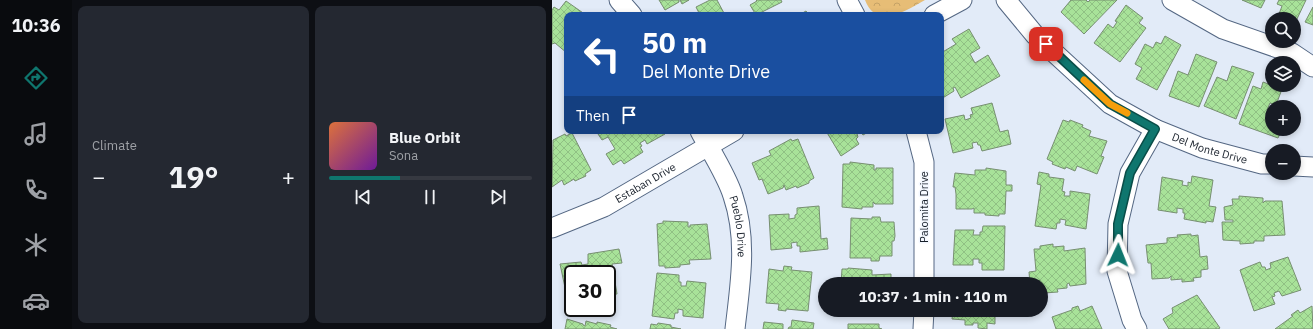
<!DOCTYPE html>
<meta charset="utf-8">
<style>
body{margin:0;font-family:"IBM Plex Sans",sans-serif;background:#242831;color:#f1f3f6;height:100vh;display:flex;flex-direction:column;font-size:15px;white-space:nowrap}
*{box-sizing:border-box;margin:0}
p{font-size:13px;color:#9ea1a6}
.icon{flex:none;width:22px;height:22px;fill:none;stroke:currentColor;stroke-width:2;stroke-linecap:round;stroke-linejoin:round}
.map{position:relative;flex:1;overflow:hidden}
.sheet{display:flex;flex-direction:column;gap:6px;padding:6px;background:#0d0f14;width:480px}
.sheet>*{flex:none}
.top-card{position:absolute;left:12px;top:12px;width:380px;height:122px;border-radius:8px;box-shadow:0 2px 6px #0003;background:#1a4fa0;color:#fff;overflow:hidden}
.tools{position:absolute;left:713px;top:12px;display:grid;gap:8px}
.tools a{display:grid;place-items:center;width:36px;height:36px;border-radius:50%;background:#171b24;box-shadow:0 2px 6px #0003;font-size:20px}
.speed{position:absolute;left:12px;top:265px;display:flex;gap:8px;font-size:20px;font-weight:700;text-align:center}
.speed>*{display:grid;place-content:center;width:52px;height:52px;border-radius:50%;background:#171b24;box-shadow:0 2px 6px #0003;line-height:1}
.speed .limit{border:2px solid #111;border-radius:6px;background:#fff;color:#111}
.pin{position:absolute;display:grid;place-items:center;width:34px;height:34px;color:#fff;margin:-17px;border-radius:8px;box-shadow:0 2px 6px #0006}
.me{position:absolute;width:44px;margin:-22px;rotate:2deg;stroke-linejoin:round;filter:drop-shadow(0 0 3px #0008)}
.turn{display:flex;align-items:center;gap:14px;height:84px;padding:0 12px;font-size:18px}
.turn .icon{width:52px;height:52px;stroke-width:2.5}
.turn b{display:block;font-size:28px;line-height:34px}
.then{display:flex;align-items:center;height:38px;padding:0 12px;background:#0003;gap:8px;font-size:15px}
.big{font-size:30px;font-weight:700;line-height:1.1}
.sheet .card{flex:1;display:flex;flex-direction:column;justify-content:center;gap:6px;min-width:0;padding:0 14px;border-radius:8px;background:#242831}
.song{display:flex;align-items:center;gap:12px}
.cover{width:48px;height:48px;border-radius:6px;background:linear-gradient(135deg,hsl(20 70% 55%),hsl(280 70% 35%))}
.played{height:4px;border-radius:2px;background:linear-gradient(90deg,#0f766e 35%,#363941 35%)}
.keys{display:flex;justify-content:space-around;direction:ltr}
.heat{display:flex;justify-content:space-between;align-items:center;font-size:22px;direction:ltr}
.sheet .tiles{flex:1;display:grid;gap:6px;grid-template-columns:repeat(2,1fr)}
.trip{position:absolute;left:266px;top:277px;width:230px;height:40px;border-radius:20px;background:#171b24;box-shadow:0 2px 6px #0003;font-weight:700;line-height:40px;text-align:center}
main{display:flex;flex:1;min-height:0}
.tab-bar{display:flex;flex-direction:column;width:72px;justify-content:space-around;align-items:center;background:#090b0e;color:#9ea1a6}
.tab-bar .icon{width:28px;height:28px}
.tab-bar .current{color:#0f766e}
.tab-bar b{font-size:18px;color:#f1f3f6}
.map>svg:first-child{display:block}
.park{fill:url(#park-crowns)}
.building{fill:url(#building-cross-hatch);stroke:#778f71}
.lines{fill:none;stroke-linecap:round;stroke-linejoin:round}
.minor-casing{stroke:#546783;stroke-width:21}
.minor{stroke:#fff;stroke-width:19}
.route-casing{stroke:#0a4d48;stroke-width:10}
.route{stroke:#0f766e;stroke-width:7}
.slow{stroke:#f59e0b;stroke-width:7}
.labels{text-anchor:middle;stroke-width:3;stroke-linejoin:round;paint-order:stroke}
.street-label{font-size:11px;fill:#161e29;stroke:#f4f8ff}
</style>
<main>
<nav class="tab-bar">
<b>10:36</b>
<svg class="icon current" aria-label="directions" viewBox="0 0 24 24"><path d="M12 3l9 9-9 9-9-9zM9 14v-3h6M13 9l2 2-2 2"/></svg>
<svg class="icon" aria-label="music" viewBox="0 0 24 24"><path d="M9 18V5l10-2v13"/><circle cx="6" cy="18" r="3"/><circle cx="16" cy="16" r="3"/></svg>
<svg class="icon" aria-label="phone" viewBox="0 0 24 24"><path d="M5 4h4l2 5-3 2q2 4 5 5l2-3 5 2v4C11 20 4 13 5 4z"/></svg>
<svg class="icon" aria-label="climate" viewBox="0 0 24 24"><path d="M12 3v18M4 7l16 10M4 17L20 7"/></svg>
<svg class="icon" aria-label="car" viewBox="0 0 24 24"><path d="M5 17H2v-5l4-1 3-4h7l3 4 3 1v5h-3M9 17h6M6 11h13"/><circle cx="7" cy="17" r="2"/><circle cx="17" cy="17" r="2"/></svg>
</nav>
<section class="sheet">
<div class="tiles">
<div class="card"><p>Climate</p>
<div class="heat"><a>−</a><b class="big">19°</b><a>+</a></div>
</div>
<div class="card">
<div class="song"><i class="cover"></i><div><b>Blue Orbit</b><p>Sona</p></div></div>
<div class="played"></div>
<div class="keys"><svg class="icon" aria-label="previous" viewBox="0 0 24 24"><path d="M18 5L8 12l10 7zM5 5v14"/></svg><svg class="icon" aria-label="pause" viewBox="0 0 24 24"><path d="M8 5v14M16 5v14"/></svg><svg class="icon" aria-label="next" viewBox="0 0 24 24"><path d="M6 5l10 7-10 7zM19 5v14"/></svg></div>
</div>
</div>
</section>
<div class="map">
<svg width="761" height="329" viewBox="0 0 761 329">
<defs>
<pattern id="park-crowns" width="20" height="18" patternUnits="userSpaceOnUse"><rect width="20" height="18" fill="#e7bd76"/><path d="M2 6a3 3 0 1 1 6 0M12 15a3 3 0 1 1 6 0" fill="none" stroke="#c5a266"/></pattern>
<pattern id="building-cross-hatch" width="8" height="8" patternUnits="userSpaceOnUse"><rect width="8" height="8" fill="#a8e299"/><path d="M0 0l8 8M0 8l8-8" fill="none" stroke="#90c184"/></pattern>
</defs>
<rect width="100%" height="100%" fill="#e2ebf8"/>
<path class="park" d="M313,0h60c-19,11 -49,30 -60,0z"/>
<path class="building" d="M107,0h20v2l-14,8z
M128,0h9l-7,4z
M158,0h7l8,15h-28l2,-2 -3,-6z
M204,0h25l1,2 -26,13 -6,-10 7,-4z
M519,0h15l2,2 2,-2h27l-33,34 -23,-22z
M690,0h23l-4,8z
M727,0h27l-10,21 -17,-7 3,-8 -5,-2z
M14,1l20,14h-19v38l-12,-10 -3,1v-34l2,-3 5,3z
M574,5l17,13 -4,5 7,5 -26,34 -26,-19 14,-19 5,4 4,-6 -2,-1z
M761,7v18l-8,-3z
M254,11l3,4h-10z
M417,29l11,19 -10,6 5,9 13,-8 12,21 -39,22 -6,-11 -2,1 1,3 -13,8v-46l15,-9 -4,-5z
M613,36l16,9 -24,45 -21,-11 6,-11 -7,-4 10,-20 8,4 3,-6 5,2z
M644,54l21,8 -18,45 -30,-11 9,-25 10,4z
M680,66l22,7 -18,46 -32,-13 13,-29 10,4z
M711,82l19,7 -6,16 -6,-2 -3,7 5,2v17h10l-4,9 -39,-14 14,-38 8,3z
M440,103l8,29 8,-2 3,14 -29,7 -2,-6h-2l-1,-3 -5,1 1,5 -20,5 -8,-34 19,-4 1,5 6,-2 -1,-3 3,-1 -2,-6z
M511,120l6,2 1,-2 13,5 -1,2 9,4 -2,5 18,5 -6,15 3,1 -7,17 -20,-8 -2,5 -9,-4 -1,2 -13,-5 1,-2 -6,-3z
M44,131h67l2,3 -18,10 -2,-4 -5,3 2,3 -2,1 3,5 -19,12 -3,-4 -8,5 -7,-11 9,-5 -7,-12 -6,3z
M274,131h44l-7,4 -2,-3 -4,2 1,3 -2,2 3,5 -18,12z
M20,133l19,37 -6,4 1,2 -11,5 -1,-2 -10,6 -2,-5 -10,7 1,-47 12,-6 1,2z
M239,139l1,2 6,-2 16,39 -5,3v2l-12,5 -1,-2 -10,4 -2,-5 -1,3 -15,6 -6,-15 -3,1 -7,-17 19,-8 -2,-4z
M298,162l24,3v5h2v-2h17v36h-18l-2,-2v5h-11v2l-20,-2 1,-43h7z
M434,168l20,3v14h6v6h-6l-1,23h-6v2l-14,-1v-2h-11v-5l-2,1h-16v-15l-1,-7h-2l2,-14 20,2v-5h11z
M487,172l10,2v3l15,2 -2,12 3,1 -1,4h6v-5l20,3 -4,35 -21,-4 1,-5 -6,-1v4h-3l-1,6 -21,-3 6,-41 -4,-1z
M640,176l21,4 -4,26 7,1 -3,15 -7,-1v2l-22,-4 1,-6h-2v-4l-6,-1v5l-19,-3 4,-33 21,4 -1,4 6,1v-4l3,1z
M687,196l24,2v5l2,-2h17l3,34 -21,1v5h-10v2l-14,1v-3l-17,-1 -1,-18h11v-2h-8l-1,-13 9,-2 -1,-6h7z
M267,206l2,33 6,-1 1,11 -28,3v-6h-3v-4l-6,1 1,5 -21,2 -2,-35 20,-1v5l6,-1v-3l2,-1v-6z
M320,217h8l1,5h13l1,14 -1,5h-2v15h-12l-1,5h-8v-3h-21l1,-40 21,1z
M111,221l25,1v5h2v-2l17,-1 4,35 -22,1 1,4 -10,1v2l-15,1v-2h-6l-2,-42 6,-1z
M431,226h22l-1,44h-22v-7h-3v-4h-6v6h-20l2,-35h19l-1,5h7v-3h2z
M639,234v2l7,-1 2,22 7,-1 1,13 -7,1v7l-8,1 1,3 -12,1v-3l-11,1v-4l-2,2 -17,1 -1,-16h-3l-2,-18 21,-2v-5l11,-1 -1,-2z
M501,244v3l11,-1v5l21,-3 1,36 -16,2 -1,-3 -2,1v4l-10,1 1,3 -14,1 -1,-2h-2v-7h-11l-1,-12 7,-1 -2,-22h6v-3z
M67,249l3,14 -10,1 5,30 -10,1v-21h-34v22l-6,1 -7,-33 21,-2 1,3 6,-1v-10z
M736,257l13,33 -19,6 -3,-5 -5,2 1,3 -3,1 3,7 -21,7 -14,-41 20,-8 2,5h3l1,3 5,-2 -1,-5z
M232,266l8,1 -1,3 21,2 -4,39 -22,-2v2l-8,-1 1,-6 -13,-1 3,-34 14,2z
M296,268l24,2v5l19,-1v10h-50l1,-15h6z
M105,273l22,2v7h2v4h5l1,-5 19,2 -3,35 -20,-2v-6l-5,-1v4h-3l-1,6 -22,-3z
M414,281h8v2l22,1h-30z
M645,295l23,33 -2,1h-49l-6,-10 10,-6 -1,-5z
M526,306l2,5 12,-5 10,23h-46l-4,-12 20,-7v-2z
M760,306l1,23h-38l18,-13 -2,-1 7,-5 2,3z
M289,310h30v3l-10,-1v2h-14v-2h-6z
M401,310h42v14l-8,-1v6l-9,-1v-5h-5v2h-8v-5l-13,-1z
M15,319l16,5v1l2,1 1,-5 11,3v-2l14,3 -1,2 7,2h-52z
M240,320l22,3 -1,6h-25l1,-2h2z
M212,322l19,2v5h-20z
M106,323l13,2v2l10,2h-31l1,-5 6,1z
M296,324h31v4l3,1h-34z"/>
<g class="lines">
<g class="minor-casing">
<g id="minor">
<path d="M67,0l13,15"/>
<path d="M295,0l8,15"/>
<path id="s1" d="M454,0l29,35 75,69 45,25 47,19 60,16h10"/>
<path d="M620,0l51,29 69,24 21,14"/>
<path d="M382,15l28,-15"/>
<path id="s2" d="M148,131c10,19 27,45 33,65 15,44 7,89 2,133"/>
<path d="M364,131l8,31v122"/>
<path d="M742,166l19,1"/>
<path id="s3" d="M0,228l52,-21 130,-76"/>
<path d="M371,329l1,-19"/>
<path d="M585,329l-5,-9 -15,-49 1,-47 12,-51 25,-44"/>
</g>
</g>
<use href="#minor" class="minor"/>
</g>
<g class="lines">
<g class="route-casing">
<path id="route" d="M494,44l64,60 45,25 -25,44 -12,51v31"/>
</g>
<use href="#route" class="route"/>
<path class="slow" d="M532,80l26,24 17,9"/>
</g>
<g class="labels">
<g class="street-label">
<text dy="4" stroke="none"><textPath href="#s1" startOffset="257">Del Monte Drive</textPath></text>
<text dy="4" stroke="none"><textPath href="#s3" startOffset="104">Estaban Drive</textPath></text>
<text transform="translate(372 207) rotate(-90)" y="4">Palomita Drive</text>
<text dy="4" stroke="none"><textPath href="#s2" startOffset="104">Pueblo Drive</textPath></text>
</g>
</g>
</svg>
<div class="tools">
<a><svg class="icon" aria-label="search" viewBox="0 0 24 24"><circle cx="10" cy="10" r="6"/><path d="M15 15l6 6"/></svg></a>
<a><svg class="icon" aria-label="layers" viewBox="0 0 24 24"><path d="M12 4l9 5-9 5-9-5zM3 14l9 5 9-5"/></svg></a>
<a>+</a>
<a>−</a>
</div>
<div class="speed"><div class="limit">30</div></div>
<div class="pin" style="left:494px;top:44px;background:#d93025"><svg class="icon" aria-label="arrive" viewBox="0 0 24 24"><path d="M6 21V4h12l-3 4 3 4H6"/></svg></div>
<svg class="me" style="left:566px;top:255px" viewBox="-20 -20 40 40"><path d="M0-17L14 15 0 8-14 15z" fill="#0f766e" stroke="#fff" stroke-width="4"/></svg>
<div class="trip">10:37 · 1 min · 110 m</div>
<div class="top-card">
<div class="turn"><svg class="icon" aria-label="left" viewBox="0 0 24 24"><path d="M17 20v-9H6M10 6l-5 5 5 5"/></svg><div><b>50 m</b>Del Monte Drive</div></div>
<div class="then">Then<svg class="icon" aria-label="arrive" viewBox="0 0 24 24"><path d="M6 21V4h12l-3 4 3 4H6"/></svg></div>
</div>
</div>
</main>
